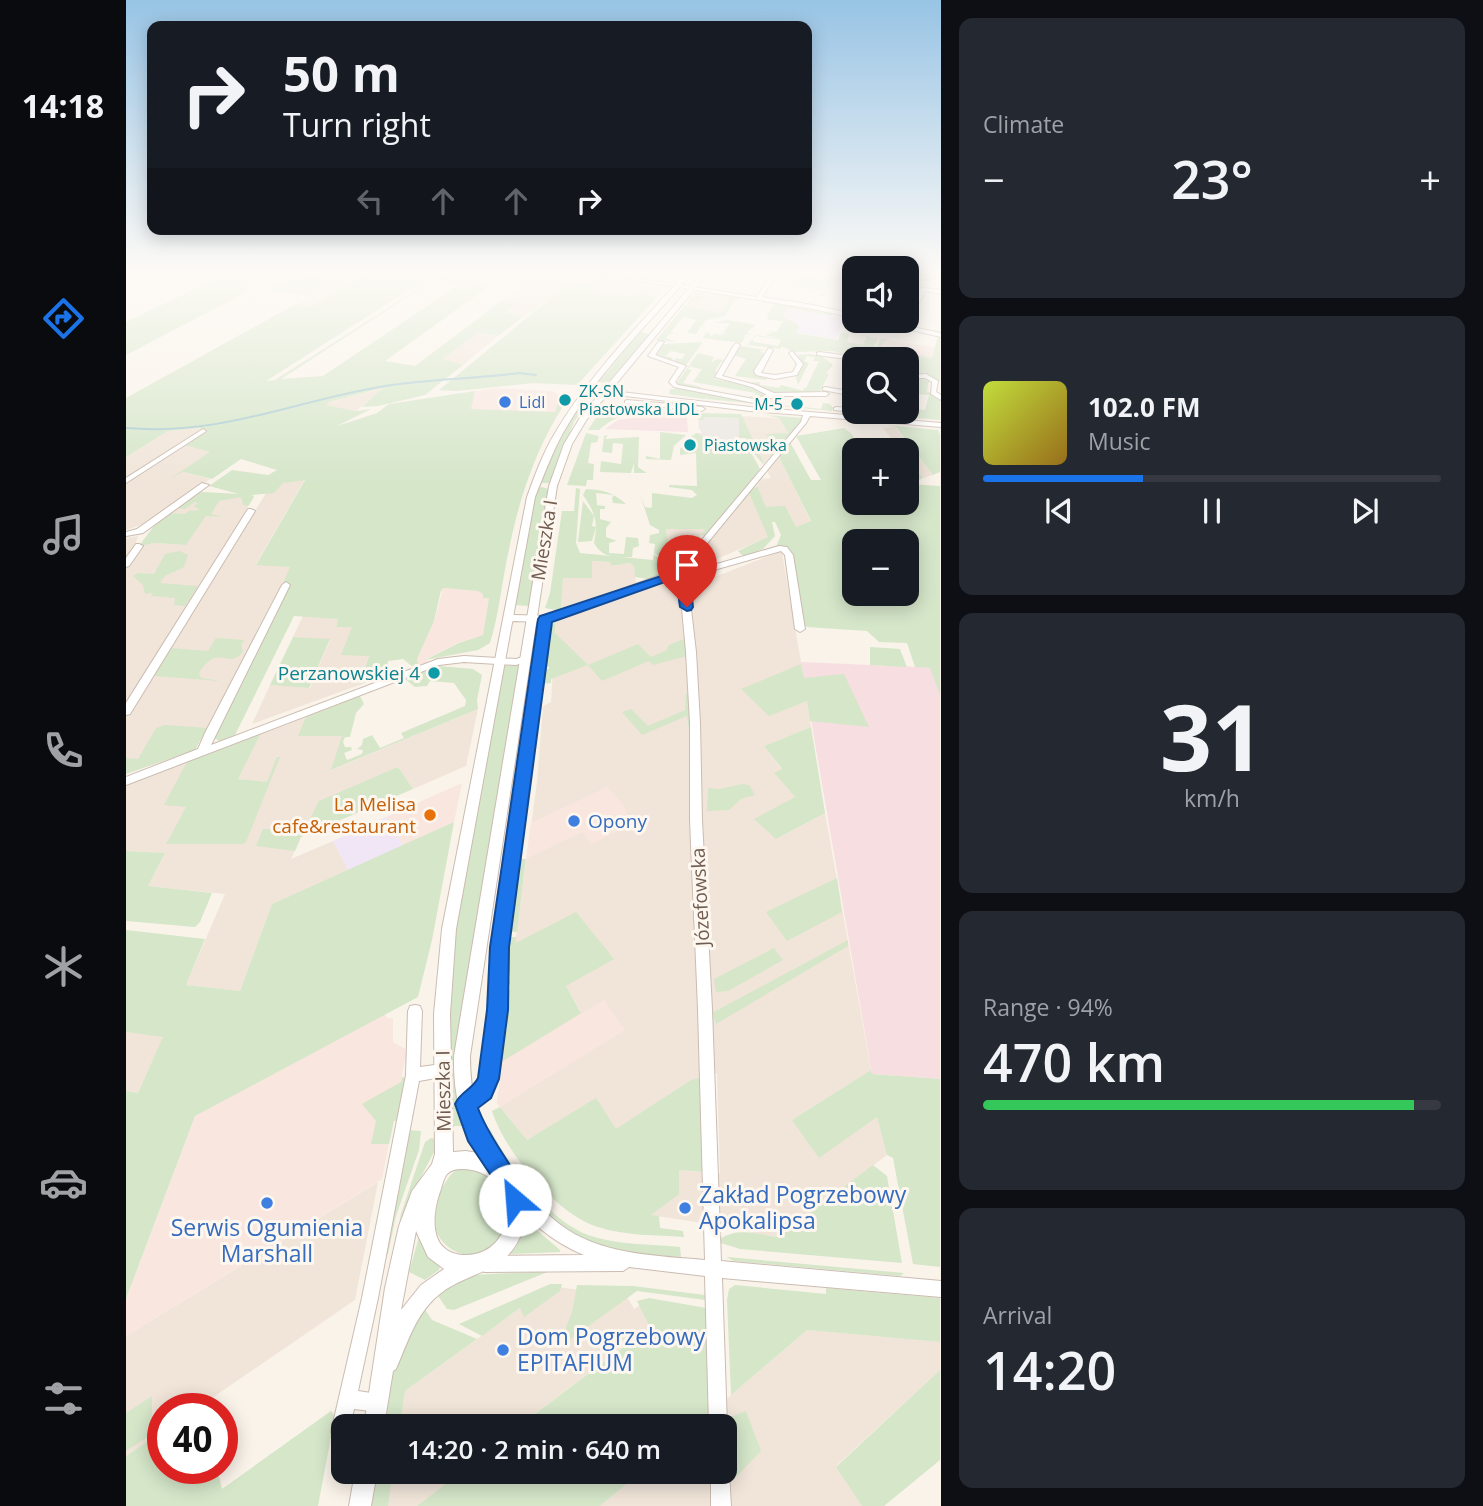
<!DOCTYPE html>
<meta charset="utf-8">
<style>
body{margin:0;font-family:"Open Sans",sans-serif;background:#242831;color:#f1f3f6;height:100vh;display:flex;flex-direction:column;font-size:26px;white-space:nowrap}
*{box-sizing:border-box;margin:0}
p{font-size:23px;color:#9ea1a6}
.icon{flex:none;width:38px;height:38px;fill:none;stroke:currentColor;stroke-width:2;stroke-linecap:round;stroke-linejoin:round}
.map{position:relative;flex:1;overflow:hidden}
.panel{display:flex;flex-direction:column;gap:18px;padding:18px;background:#0d0f14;width:542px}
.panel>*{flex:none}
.top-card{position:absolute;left:21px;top:21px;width:665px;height:214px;border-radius:14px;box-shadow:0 4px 18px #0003;background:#171b24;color:#f1f3f6;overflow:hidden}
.tools{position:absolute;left:716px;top:256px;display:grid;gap:14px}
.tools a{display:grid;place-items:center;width:77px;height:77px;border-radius:14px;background:#171b24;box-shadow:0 4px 18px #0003;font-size:35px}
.speed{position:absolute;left:21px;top:1393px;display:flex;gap:14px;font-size:35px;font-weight:700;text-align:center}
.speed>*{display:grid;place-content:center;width:91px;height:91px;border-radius:50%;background:#171b24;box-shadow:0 4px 18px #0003;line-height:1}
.speed .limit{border:10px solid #d22;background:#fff;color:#111}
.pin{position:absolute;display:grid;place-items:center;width:60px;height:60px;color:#fff;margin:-72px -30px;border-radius:50% 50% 50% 0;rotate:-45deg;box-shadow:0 0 7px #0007}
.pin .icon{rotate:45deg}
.me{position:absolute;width:77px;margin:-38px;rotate:333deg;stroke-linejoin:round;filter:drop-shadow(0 0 5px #0008)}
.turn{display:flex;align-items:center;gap:24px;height:147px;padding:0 21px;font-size:32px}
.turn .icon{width:91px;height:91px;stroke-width:2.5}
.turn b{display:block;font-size:49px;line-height:60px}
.lanes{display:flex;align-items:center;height:66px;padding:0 21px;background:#0003;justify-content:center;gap:35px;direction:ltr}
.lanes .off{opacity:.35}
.big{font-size:52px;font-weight:600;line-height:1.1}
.panel .tile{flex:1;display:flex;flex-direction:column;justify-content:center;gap:10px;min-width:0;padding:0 24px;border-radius:14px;background:#242831}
.panel .dial{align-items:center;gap:0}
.dial b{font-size:91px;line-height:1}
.song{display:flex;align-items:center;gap:21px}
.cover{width:84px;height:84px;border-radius:10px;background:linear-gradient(135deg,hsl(70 70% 55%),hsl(40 70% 35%))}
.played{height:7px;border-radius:4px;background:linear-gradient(90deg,#1a73e8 35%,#363941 35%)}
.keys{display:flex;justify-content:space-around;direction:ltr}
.heat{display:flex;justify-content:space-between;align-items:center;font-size:38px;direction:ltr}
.charge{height:10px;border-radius:5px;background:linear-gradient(90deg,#34c759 94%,#363941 0)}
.trip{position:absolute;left:205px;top:1414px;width:406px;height:70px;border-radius:14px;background:#171b24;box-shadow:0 4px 18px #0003;font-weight:600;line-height:70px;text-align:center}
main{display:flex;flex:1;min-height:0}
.tab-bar{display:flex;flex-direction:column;width:126px;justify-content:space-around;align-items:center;background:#090b0e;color:#9ea1a6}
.tab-bar .icon{width:49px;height:49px}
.tab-bar .on{color:#1a73e8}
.tab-bar b{font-size:32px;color:#f1f3f6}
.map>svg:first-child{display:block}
.residential{fill:#f1e5d9}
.commercial{fill:#f9e6df}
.industrial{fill:#ebe6e2}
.education{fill:#f0e6f6}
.medical{fill:#f7dee1}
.green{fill:#d5e6c9;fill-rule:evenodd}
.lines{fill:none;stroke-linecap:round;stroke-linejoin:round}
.stream{stroke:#a8ccd2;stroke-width:2}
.minor-casing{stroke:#cbbcb1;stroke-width:2}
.tertiary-casing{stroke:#cbbcb1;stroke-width:2}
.minor{fill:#fff;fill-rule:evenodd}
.tertiary{fill:#fff;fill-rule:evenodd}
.route{fill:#1a73e8;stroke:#114b97;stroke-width:2}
.culture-dot{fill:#0f9aa8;stroke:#fdf7f0;stroke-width:2.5}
.shop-dot{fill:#3f7fe0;stroke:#fdf7f0;stroke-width:2.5}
.food-dot{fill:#e8710a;stroke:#fdf7f0;stroke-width:2.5}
.labels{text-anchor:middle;stroke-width:6;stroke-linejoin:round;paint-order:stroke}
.far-culture-label{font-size:16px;fill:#0d838f;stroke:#fdf7f0;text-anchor:start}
.far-shop-label{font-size:16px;fill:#366cbe;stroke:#fdf7f0;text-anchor:start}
.street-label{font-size:19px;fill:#715c50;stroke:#fdf7f0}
.culture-label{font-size:19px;fill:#0d838f;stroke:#fdf7f0;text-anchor:end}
.food-label{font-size:19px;fill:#c56008;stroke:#fdf7f0;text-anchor:end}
.shop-label{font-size:19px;fill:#366cbe;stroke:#fdf7f0;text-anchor:start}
.near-shop-label{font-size:23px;fill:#366cbe;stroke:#fdf7f0;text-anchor:start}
</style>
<main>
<nav class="tab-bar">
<b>14:18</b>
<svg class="icon on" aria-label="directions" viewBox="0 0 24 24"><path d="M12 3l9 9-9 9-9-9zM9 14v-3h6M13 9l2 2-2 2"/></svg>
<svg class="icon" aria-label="music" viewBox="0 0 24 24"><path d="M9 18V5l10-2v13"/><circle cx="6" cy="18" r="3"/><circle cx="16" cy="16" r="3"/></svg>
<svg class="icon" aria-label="phone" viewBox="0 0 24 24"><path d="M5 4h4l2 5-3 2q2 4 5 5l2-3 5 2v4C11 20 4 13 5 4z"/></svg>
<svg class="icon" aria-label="climate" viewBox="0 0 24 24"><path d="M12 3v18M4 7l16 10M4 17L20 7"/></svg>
<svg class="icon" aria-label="car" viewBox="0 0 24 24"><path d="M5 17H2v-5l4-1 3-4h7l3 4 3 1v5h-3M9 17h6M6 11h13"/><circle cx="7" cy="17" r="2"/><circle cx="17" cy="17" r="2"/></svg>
<svg class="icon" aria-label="filters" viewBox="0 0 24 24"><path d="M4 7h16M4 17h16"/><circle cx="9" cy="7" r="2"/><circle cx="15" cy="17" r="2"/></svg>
</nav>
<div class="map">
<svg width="815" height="1506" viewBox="0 0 815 1506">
<rect width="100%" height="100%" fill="#faf3ea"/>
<path class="residential" d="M224,274h16l-56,33 -14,-3z
M349,274h115l78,12 -12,11 -42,-5 -3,4 -18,-3 7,-6 -36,10 -11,-1 -30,21 -20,-4 13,-11 -13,-2 18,-14 -25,-5 -5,4 -25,-5z
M572,293h8l28,4 -13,16 -36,-7z
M352,332l20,4 -35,29 -21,-5z
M259,388l-29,23 -31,-6 4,-3z
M614,416l39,2 9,15 -24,30z
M769,427l38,48 -10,3 -16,-20 -1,-8h-6l-17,-22z
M77,428l-4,3 -73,47v-21l42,-26z
M84,429l30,3 -61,42 4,-2 27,7 -63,44 -21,7v-47z
M653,457l32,65 -15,5 -30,-20 -9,-21 5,-7 9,-1 -5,-9z
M179,479l-49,85 35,3 -84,161 -14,19 -36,14 -31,-3v-220l12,-2 -3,10 20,-3 30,2 21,-29 -36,-3 31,-21 50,3 3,2 -8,13 9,1 16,-26z
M623,493l20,44 -74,31 -6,-6z
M540,529h40l-27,32v3h-8z
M653,552l3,1 23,132 -36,30 38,-14 4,26 -47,19 18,24 -7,4 20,23 -19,42 49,-26 46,257 -79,50 85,-3 10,38 -110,82 -28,-5 -10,-16 -17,10 -72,-11 29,-45 41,4 -3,-101 -26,7 -75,50 -20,-31 -69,41 -30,-37 6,-42 78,-49 -15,-26 34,-43 -85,1 22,-162 6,-76 8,-4 5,-80 5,-11 2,-34 29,-16 18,1 1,4 19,-3 4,3 2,17 7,5 30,-10 6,1 1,10h9v-2z
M177,616l36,3 -3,7 17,1 -11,28h27l-10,30 -107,39 18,-39 40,3 20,-48 -37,-3z
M229,698l-23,72 146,-61 -12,57 -53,23 -15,-22 -97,70 -10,22 42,-18 15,29 -76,34 -32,87 -54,-6 39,-91 -77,-8 17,-33 -39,-2v-67l106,-40 -51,99 62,1 23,-62 -28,-3 22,-44z
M0,1032l38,4 -26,57 -12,-2z
M252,1182l-23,118 -159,109h-33v22l-37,25v-120z
M425,1286l76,11 7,12 6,-4 10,21 -131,100h-119l5,-35z
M681,1330l133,12v28l-104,96 26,40h-262l41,-34h83v-46h-29l13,-8 23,-23z
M267,1472h68l-44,34h-29z"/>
<path class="commercial" d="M761,338l4,3 45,6 -4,11 -53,-9z
M372,388l54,3 15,9 -8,13 -89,-4 5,-18z
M318,588l33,2 6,3 1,5h5l-6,37 -25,8 -32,16 2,3 -10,3 -1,-6 18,-40 7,-27 -2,-2z
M336,783l-8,39 -51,24 -17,-29z
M481,787l17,18 3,9 -6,4 7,8 -37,18 -9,-12 -56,27 5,-36z
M478,1000l21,30 -125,77 -3,-4 6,-42z
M259,1014l2,4h6v24l14,8 -25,129 -256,157v-36l69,-184z"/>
<path class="industrial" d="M572,417l42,1 -1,25 -30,-2 -12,-8h5l-3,-5z"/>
<path class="education" d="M662,308l33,5 24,7 -9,19 -41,-7 3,-8 -15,-8z
M260,817l17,29 -55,24 -15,-29z"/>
<path class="medical" d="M521,416l40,2 1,14 -83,-3 13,-9z
M675,662l139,6v411l-68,-5z"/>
<path class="green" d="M101,274h54l-6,3 -14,-3 -24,13 13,3 -124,65v-33z
M188,274h32l-39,22 -39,-7 23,-12 10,2z
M240,274h68l-168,107 9,-1 160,-102 8,-4h32l-8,6 24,5 -106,76 30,5 88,-66 14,3 -13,10 19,4 -25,19 -20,-4 -35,27 20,6 -38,30 -47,11 -16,1 21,-19 -54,14 -3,3 30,6 15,-2 -34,17 40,-13 12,-9 86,-13 -4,18 84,3 5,-17 7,5c-34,52 -49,102 -61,164 -5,26 -8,54 -16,79l-12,7 -53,10 34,-17 24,-8 6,-37h-6v-4l-5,-3 -34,-3 -3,2 -7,31 -17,38 1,6 -5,2 -10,-8 -15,2 -3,14 -26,10 10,-29 -28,-1 11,-28h-16l2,-8 -44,-3 -59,119 -16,6 -6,-4v-4l76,-149 -6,-1 7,-16 -34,-2 49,-85 -22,3 -9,10 -22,2 2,2 -6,9 -5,-1 -2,-8 -22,4 -8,13 12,3 -17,-1 -20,29 -31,-2 -16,3 14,-19 17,-14 15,1 3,-3 12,-1 -6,-4 4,-3 -3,-1 -10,7 -8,-1 24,-16 38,2 -30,-8 23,-16 36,5 9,-5 -36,-11 -29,20 -29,-7 -12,6 39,-26 -25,-7 19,-12 -5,-2 2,-3 -33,3 -42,26v-59l170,-94 14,3zM308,280l25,5 -136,91 -42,3z
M469,274l22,4 -8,-1 -15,16 17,3 3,-4 19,4 7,-6 10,2 -4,4 11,1 -80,88 -44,-2 -76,8 -18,-1 129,-106 22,1 8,-6 -7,-2z
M674,274l30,2 15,-2 -13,8v4h-4l2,1 -5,9 -7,-1 6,-4 -32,-4z
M574,291l-3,1 9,1 -6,8h-9l-6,5 36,7 10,-13 -8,-2 3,-3 14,4 -5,1 -10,16 -19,4 -4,5 3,1h-4l-5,8 -9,-1 9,-13 -13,-3 -12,15 3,2h-5l-3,4 10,4 -20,-2 40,-48h-4z
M649,302l57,11 -1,3 -43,-8 -5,8 16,9 -3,8 42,7 3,-7h8l-2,9 16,3 4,-9 -11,-2 22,5 -4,8h3l3,-8 7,-1 -8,11 53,9 6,-21 2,1v43l-15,-7 -1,-4 -1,5 -16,1 -1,-17h-44l-29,-8 -39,1 -13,-6v3l-33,-4 4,-6 2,3 24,4 3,-6 -24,-4 -4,2 3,-3 26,4 -17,-4 7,-2 -4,-2 9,1 6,-11 -15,-1 -1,-4z
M602,320l28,5 -9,7 3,2 -5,1 -3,8 -39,-5 4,-6 5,5 2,-3 8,1 8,-12h-16z
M514,332l10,2 -43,49 -8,-1z
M577,342l-17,23 -14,-3 4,-4 6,1 3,-5 -14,-3 -6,5 8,2 -2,4 -17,-8 10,-10z
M615,346l24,4 -5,1 4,3 -10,17 14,6 -2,3 -31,-4 11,-17 -13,-4z
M572,353l16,4 -3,6 6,-4 9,1 -5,2 -6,9 3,1 -4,7 38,7 15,10 -7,4 -13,-1 3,-3 4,1 2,-4 -63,-11 9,-13 -11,-2 1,-3 -4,5 4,1 -9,13 18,4 -2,3 -23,-6z
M684,354l13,3 10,8 -7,8 3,1 -9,18h-48l-25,-9 12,-1 1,3 19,3 2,-3 23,6 -1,-2 3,-1 13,-27h-6l2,-4 -8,-1 -3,5 5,2 -11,22 -2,-9 6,-13 -4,-8z
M789,377l18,4 -13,-2 9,2 -2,10 13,8v21l-39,-3 5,-6 1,-5h4l-1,5 9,2 -4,-4 10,1 4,-15 -19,-1z
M548,387l79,16 26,-9v3l-11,3v4l21,2 3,-4 9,-1 2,6 18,2 2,-6 7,1 3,4 -1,3 -126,-12 1,-3 -2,3 -36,-5 1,-5h5z
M454,402l7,2 -13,18 -23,61h-12l10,-26z
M477,407l62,4v4c-24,-6 -49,-2 -66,15h-11z
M572,413l43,1 23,49 11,-14 -9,-15 22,-1 -9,-15 -13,-3 38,3 -1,2 -39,43 -1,1 -17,-20v-6h-7v-20l-35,-1v3h-4z
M761,425l51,5 2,5v37l-7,3 -37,-48z
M718,428l8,6 8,16h-6v52h52l1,-23 10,-1 -10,-14v-6l16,20 -14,6 31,2v209l-10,-27 -15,-1 -8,-24 -28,-1 -12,-11 -60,-4 -2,-2 -14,-73 -3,-4 -12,-1 5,-12 -6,-13h-3l3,14 -12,13 -19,8 -6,-6 30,-14 -19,-44 8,-7 9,21 19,-1 11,21 15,-6 -32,-64 11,-15 21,38h10l-25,-44zM728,541h52v52h-52z
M534,432l26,3 -12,11 -3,14 -25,-1v-3l14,3z
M460,433l13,3 -2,6 -6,1 -3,20 6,1 -1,16h-6l-1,6 -19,-1z
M571,433c18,13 26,4 43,10 10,4 15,17 20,26l-55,67 -4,-1 4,-6h-39l5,35 -17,-11 1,-9 -6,-1 1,-8 9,-2v-3l-9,-5 -10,-31 5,13 5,1 2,-1v-14l40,5 5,-3 -5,-5 -23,-3v-2l28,1 -1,-33 -16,2v-6l13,-11 -2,-2z
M482,435l-3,4 34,-2 -1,30 9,6h-13v-10l-3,10 -31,-1 1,-11 20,3 2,-20 -10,-1 -1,10 -10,-1 2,-16z
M416,487l6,2 -19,117 -15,-1 19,-103 4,-13z
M450,488l4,1 -4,54 4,10 73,7 1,-6 20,15 -26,10 -13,-2 -1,-11 -4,-3 -19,3 -1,-4 -18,-1v17h-29l-2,33 -16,-3 5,-15 12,-82h12z
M460,489c18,1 26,3 40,15l-13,-1 -1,-5 2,-3 -18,-2 1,12 8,1v3h-5v10l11,3 -5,6v9l11,4 -8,2v10l15,1 2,-17 12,1 1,8 -6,2 -1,9c-17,0 -30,1 -38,-14 4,-21 2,-29 -11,-48z
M457,501l11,15 -2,10 4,1 -4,14 -14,1z
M54,551l8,4 -4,12 -19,9 -5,7 38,3 -13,20 -11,-1 1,-7 -24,-2 2,-3 -8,1 -2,-9 -10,-9 5,-3 16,1 11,-20z
M430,622l-1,11 33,32 50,-21 13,13 16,-7 2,-5 15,-6 3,17 -34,9 -4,-4 -47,20 -14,-16 -37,14v4l-10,1 1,-14 7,-1v-2l-6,-2 5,-37z
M167,637l37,2 -21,49 -39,-3z
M90,638l28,2 -3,5 2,6c-14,20 -25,-9 -44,22l2,5 21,3 -69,-5 19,-28 36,3z
M744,647l30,2 7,18 -37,-2z
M675,664l3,14 40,-4 25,53 -59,-6 -3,-20 -38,15 -28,-27z
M378,665l15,1 -38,233 -23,199 6,28h-13l-3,-101 6,-85z
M313,666l34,3 9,6 -5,25 1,9 -147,61 11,-34h-44l8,-19 54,-21 4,8 -8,9 -6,24h-5l-2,5 2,5h6l1,3 -8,3 3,7 15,-6 1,-4 -6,-1 5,-4 1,-6 9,-4 8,13 24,-10 -3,-5 64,-27 1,-6 -12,-17 -24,-2 -3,5 -12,1 -10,-8 24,-9 1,3 5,-2 -1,-3z
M560,693l3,3 2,32 -2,1 -2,-13 -45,19 -20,-23 9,-3 17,17 37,-16z
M161,722l-27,13 -22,44 29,3 10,-25h3l-34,85 -3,2h-77l20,-37 -22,-2 24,-45z
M39,725l42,3 -12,22 -69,24v-16l12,1 18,-31z
M685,727l14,86 -49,26 -22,-20 41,-22 -21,-24 8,-4 -18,-23z
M272,767l15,22 -112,48 -6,14 -39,-5 7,-17 41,1 15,-29z
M617,784l6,1 6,10 -14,4 -12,11 -22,1 1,-23 12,1z
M328,822l-22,118 -14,57 -223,119 -69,183v-208l12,2 25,-56 -37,-5v-102l79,9 -19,46 54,6 32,-87z
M0,851l39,2 -17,33 64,7 -12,29 -5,5 -69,-6z
M392,859h8l-9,73 -11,-1z
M711,878l5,34 -55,29 -21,-29z
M450,912l38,47 -48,27 15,27 -78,48h-6l3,-31h7v-7l-5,-2 3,-31h5v-6l-5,1 -1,-5h6v-5l-7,-3 4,-35h9v6z
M722,940v6l-132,78 -4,-11z
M648,948l9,12 -55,31 -12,1 -2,-13z
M745,1070l1,4 68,5v188l-27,-3 -20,-106 -6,-3 -10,-38 -58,41 -27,-38z
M276,1077l5,1 -8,42 -5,1 -5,23h-18l5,-23 -14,-17 39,-22z
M576,1077l-2,26 3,69 -24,-2v24l-28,21 8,1 1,12 23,3 1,6c-28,-2 -59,-1 -86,-10 -41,-12 -93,-75 -106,-116l8,-4 27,33 69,-42 20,31 75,-49z
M364,1129c19,37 58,91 98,106 29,10 62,9 92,12l1,10c-23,-2 -48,-2 -71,-6 -57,-10 -100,-71 -127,-118z
M282,1130l13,1 -2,19 -23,66 -8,38h-4z
M305,1138l5,1 -2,13 -21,40 -22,74 10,-52 24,-72z
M747,1165l14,11 15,87 -162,-14 -19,-6 -1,-4c18,-12 38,-5 57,-2z
M334,1168c6,1 15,0 21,3 21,9 29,33 24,54 -14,58 -98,24 -63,-37 5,-8 9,-16 18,-20z
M398,1219l36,31v2l-50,2z
M293,1237l5,12 16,17 -1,4 -14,10 -16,-8z
M601,1257l177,16 -4,3 -167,-15z
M424,1271l-96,39 -7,-1 -11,-16 38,-18z
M424,1284h12l-2,7 -36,26 -4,-9 -38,28 -23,-12z
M451,1285l56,1 72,9v5l-68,-9 -79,57 14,-36z
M609,1285l91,9v-6l114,10v44l-133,-12 -76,65 -4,-95 2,-11z
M523,1298l57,10 3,32 -1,79 -13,7h-176l131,-99 -13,-26z
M296,1305l10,15 45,19 -72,52 -5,35h-18l9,-53z
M814,1370v90l-56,46h-22l-26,-39z
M26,1396v27l-3,13 -23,15v-38z
M205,1411l4,5 -17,90h-192v-50l37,-25v37h54l5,21z
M620,1411l15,40 -25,26 -4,-3 -2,-57z
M249,1472h18l-5,34h-18z
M335,1472h180l-41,34h-183z"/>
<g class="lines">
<path class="stream" d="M0,428c97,8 167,-27 259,-42 44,-7 90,-7 134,-13l17,2"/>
<g class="minor-casing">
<path id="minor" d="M472,274h12l147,23 15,-23h5l-15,23 51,8 41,9v4l-41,-9z
M696,274h10l22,4v4z
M780,274l23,2 3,-2h5l-7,6 -24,-3z
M780,286l35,4v4l-16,-3 -17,35 33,7v4l-34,-8 -3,2 -3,-3 -34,-8h12l24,5 17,-34 -14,-2z
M533,341l5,1 -9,13 31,11 -11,16 3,3 76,14 13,-4 -15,-8 -37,-10 19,-32 3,-2 3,2 -18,31 34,9 18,8 52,-1 3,2 -3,2h-48l-24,7 -80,-16 -5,-5 10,-15 -31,-11z
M644,348l3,2 -12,23 14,2 18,-3 4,-8 -8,-11 3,-2 11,13 -6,11 -22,4 -19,-4 -2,-4 14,-22z
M693,352l40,5 3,2h-8v1l-37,-5v-2z
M800,374l12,7 -2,11 5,3v5l-10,-6 1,-12 -7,-4h-11l-5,13 -3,2v-11l4,-7z
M699,387l29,5v4l-31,-6v-2z
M460,388l164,19 191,16v4l-131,-11 -4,7 -120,146 10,1 83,-24 8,1 6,8 12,74 -5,3 -5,-3 -10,-74 -4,-4 -81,23 -13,1 9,77 4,71 2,97 10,189 9,252 220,20v16l-219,-19 5,148 -3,6v-6h-15l-4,-150 -76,-9 -6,4 -138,1 -6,-2 -2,-6 2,-6 6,-2 99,-1c-27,-11 -64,-37 -76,-65l3,-5 5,-3 5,3c14,16 28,33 47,45 39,25 92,26 137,30l-7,-251 -8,-189v-97l-4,-71 -7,-76h-7l-123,46 -43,325 -1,63 -10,69 -7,17 -22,15 -5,-2 -2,-5c4,-11 17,-14 22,-25l10,-69 3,-63 46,-325 -26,-1 -7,2 -4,-3 1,-2 10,-3 36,1 118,-44 10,-1 1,-4 122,-145 2,-7 -53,-4 -166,-20v-2z
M501,400l75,7 3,2 -3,2 -77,-8v-2z
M710,407l18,1v3h2l-2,1 -20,-2v-2z
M738,411h39l-8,5z
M77,429l3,2 -1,1 -79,51v-5z
M76,483l7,2 -66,48 -17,3v-4l11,-3z
M122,509h3l4,2 -125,203 -4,1v-12z
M10,544h3l4,2 -14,20 -3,1v-9z
M160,582l4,3 -79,160 227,-86 26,-3 52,3 9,-3 5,3 -2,2 -12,4 -52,-3 -25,3 -313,120v-8l72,-28 7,-16 77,-148z
M289,1005l5,1 2,5 -2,56 22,-3 5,2 2,5 -2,5 -28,5 -41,217 -20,93 20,3 6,3 3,6 -3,6 -6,3 -24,-3 -4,17h-7v14l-3,1 -6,-3 -3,-6 31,-134 44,-223 2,-64 2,-5z
M598,1465l5,7 2,34h-20v-34h13z"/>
</g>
<g class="tertiary-casing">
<path id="tertiary" d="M559,274h6c-44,52 -94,99 -128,159 -11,20 -19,42 -28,64l-79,432 -6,85 3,138 13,-1 12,2c-18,-30 -25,-62 -24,-97l95,-570 15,-42 17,-28 120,-142h6l-120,145 -15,25 -15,42 -87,570c0,33 6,64 24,92 12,17 26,33 31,55 1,9 0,18 -2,26 -15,48 -58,40 -89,70 -20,20 -27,45 -38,70l-3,2 -9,55h-20l21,-138 14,-62 13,-35 20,-27 3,-10 -1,-140 8,-85 85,-432c8,-22 16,-44 28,-64 35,-59 84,-108 130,-159zM336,1169c39,0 60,43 34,73 -7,8 -18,13 -29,13 -39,0 -36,-39 -26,-66 1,-4 3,-11 6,-15 4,-4 9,-5 15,-5zM290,1231l12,26 16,12 -23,16 -20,25z
M229,1472h22l-6,34h-22z"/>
</g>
<use href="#minor" class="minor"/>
<use href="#tertiary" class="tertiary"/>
</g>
<linearGradient id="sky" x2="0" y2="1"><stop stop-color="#98c4e5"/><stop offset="0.56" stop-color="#fdfaf6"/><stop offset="1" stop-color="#fdfaf6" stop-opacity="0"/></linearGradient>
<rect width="815" height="485" fill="url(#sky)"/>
<path class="route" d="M556,569l7,4 4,34 -2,3 -4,1 -7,-4 -4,-29 -124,44 -43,325 -1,63 -9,69 -8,19 -13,10c12,34 38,58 49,92l-4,8 -8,3 -8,-3 -7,-19 -32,-48 -13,-37c5,-12 18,-15 23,-26l9,-68 3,-63 48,-328 2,-3z"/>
<g class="culture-dot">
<circle cx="439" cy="400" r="7"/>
<circle cx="671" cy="404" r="7"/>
<circle cx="564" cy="445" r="7"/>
<circle cx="308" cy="673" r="7"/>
</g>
<g class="shop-dot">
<circle cx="379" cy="402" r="7"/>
<circle cx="448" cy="821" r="7"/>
<circle cx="141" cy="1203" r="7"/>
<circle cx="559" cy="1208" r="7"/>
<circle cx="377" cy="1350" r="7"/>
</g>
<circle class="food-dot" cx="304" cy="815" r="7"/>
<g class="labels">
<g class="far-culture-label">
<text x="453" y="397">ZK-SN<tspan x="453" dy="18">Piastowska LIDL</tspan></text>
<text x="657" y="410" text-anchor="end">M-5</text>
<text x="578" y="451">Piastowska</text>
</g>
<g class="far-shop-label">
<text x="393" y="408">Lidl</text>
</g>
<g class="street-label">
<text transform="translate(418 540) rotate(-81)" y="7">Mieszka I</text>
<text transform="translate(574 897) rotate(-93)" y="7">Józefowska</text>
<text transform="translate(317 1091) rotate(-91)" y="7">Mieszka I</text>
</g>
<g class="culture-label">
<text x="294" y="680">Perzanowskiej 4</text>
</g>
<g class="food-label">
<text x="290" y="811">La Melisa<tspan x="290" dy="22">cafe&amp;restaurant</tspan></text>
</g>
<g class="shop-label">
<text x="462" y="828">Opony</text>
</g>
<g class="near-shop-label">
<text x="573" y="1203">Zakład Pogrzebowy<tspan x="573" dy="26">Apokalipsa</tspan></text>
<text x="141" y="1236" text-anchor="middle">Serwis Ogumienia<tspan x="141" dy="26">Marshall</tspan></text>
<text x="391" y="1345">Dom Pogrzebowy<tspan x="391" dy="26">EPITAFIUM</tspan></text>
</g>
</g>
</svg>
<div class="tools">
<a><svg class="icon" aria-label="sound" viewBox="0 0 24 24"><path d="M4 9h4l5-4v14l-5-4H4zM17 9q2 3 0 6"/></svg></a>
<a><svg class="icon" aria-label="search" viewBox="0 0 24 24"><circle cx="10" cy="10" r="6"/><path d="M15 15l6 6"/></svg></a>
<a>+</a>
<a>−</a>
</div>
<div class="speed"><div class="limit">40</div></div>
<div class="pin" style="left:561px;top:607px;background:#d93025"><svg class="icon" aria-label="arrive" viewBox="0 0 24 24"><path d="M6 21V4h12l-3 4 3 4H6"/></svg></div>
<svg class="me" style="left:389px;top:1200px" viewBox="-20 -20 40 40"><circle r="19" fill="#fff"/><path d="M0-13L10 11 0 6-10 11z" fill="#1a73e8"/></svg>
<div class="trip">14:20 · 2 min · 640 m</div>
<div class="top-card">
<div class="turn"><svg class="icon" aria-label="right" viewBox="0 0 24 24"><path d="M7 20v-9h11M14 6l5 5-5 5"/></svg><div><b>50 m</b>Turn right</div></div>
<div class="lanes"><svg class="icon off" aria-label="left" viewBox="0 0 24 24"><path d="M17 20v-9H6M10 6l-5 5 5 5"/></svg><svg class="icon off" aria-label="ahead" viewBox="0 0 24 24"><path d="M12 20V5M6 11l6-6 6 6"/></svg><svg class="icon off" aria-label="ahead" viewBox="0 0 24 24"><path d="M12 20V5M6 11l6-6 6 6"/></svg><svg class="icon" aria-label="right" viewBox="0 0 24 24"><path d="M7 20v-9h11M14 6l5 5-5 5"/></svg></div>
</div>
</div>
<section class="panel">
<div class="tile"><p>Climate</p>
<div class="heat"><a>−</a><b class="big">23°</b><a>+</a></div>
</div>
<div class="tile">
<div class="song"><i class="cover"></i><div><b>102.0 FM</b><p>Music</p></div></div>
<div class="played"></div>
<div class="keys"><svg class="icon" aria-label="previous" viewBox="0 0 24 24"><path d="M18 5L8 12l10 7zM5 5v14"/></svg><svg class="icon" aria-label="pause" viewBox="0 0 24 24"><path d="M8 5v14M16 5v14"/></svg><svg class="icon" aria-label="next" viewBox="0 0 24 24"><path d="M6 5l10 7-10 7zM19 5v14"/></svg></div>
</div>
<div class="tile dial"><b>31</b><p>km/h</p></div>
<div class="tile"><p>Range · 94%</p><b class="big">470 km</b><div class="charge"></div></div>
<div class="tile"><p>Arrival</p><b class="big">14:20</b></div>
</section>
</main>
